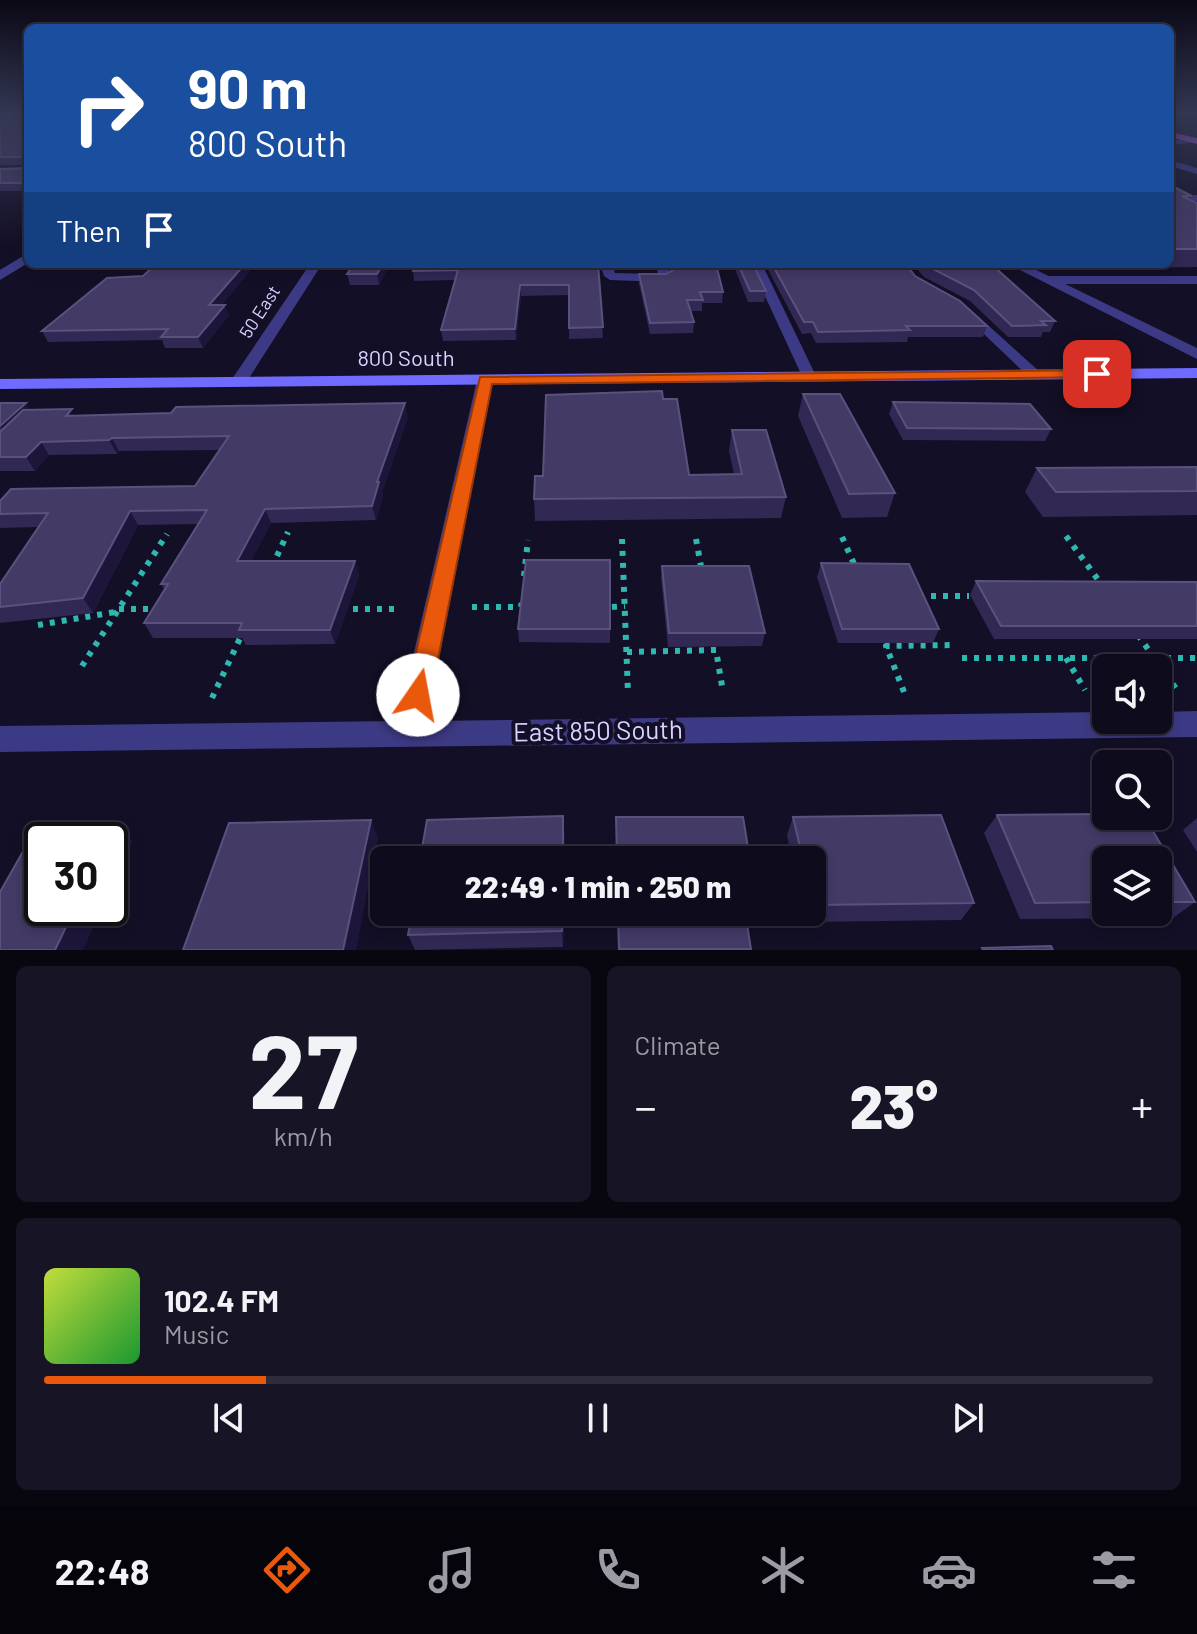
<!DOCTYPE html>
<meta charset="utf-8">
<style>
body{margin:0;font-family:Barlow,sans-serif;background:#171425;color:#f1f3f6;height:100vh;display:flex;flex-direction:column;font-size:30px;white-space:nowrap}
*{box-sizing:border-box;margin:0}
p{font-size:26px;color:#9b9ba3}
.icon{flex:none;width:44px;height:44px;fill:none;stroke:currentColor;stroke-width:2;stroke-linecap:round;stroke-linejoin:round}
.map{position:relative;height:950px;overflow:hidden}
.details{display:flex;flex-direction:column;gap:16px;padding:16px;background:#08060f;flex:1}
.details>*{flex:none}
.hud{position:absolute;left:24px;top:24px;width:1150px;height:244px;border-radius:12px;box-shadow:0 4px 12px #0003,0 0 0 2px #2e2b3b;background:#1a4fa0;color:#fff;overflow:hidden}
.tools{position:absolute;left:1092px;top:654px;display:grid;gap:16px}
.tools a{display:grid;place-items:center;width:80px;height:80px;border-radius:12px;background:#0e0b1c;box-shadow:0 4px 12px #0003,0 0 0 2px #2e2b3b;font-size:40px}
.speed{position:absolute;left:24px;top:822px;display:flex;gap:16px;font-size:40px;font-weight:700;text-align:center}
.speed>*{display:grid;place-content:center;width:104px;height:104px;border-radius:50%;background:#0e0b1c;box-shadow:0 4px 12px #0003,0 0 0 2px #2e2b3b;line-height:1}
.speed .limit{border:4px solid #111;border-radius:12px;background:#fff;color:#111}
.pin{position:absolute;display:grid;place-items:center;width:68px;height:68px;color:#fff;margin:-34px;border-radius:16px;box-shadow:0 4px 12px #0006}
.me{position:absolute;width:88px;margin:-44px;rotate:12deg;stroke-linejoin:round;filter:drop-shadow(0 0 6px #0008)}
.turn{display:flex;align-items:center;gap:28px;height:168px;padding:0 32px;font-size:36px}
.turn .icon{width:104px;height:104px;stroke-width:2.5}
.turn b{display:block;font-size:56px;line-height:68px}
.then{display:flex;align-items:center;height:76px;padding:0 32px;background:#0003;gap:16px;font-size:30px}
.big{font-size:60px;font-weight:800;line-height:1.1}
.details .tile{flex:1;display:flex;flex-direction:column;justify-content:center;gap:12px;min-width:0;padding:0 28px;border-radius:12px;background:#171425}
.details .dial{align-items:center;gap:0}
.dial b{font-size:104px;line-height:1}
.song{display:flex;align-items:center;gap:24px}
.cover{width:96px;height:96px;border-radius:12px;background:linear-gradient(135deg,hsl(70 70% 55%),hsl(130 70% 35%))}
.played{height:8px;border-radius:4px;background:linear-gradient(90deg,#ea580c 20%,#2e2b3b 20%)}
.keys{display:flex;justify-content:space-around;direction:ltr}
.heat{display:flex;justify-content:space-between;align-items:center;font-size:44px;direction:ltr}
.details .tiles{flex:1;display:grid;gap:16px;grid-template-columns:1fr 1fr}
.tile:last-child{grid-column:span 2}
.trip{position:absolute;left:370px;top:846px;width:456px;height:80px;border-radius:12px;background:#0e0b1c;box-shadow:0 4px 12px #0003,0 0 0 2px #2e2b3b;font-weight:800;line-height:80px;text-align:center}
.menu{display:flex;height:128px;justify-content:space-around;align-items:center;background:#06040b;color:#9b9ba3}
.menu .icon{width:56px;height:56px}
.menu .on{color:#ea580c}
.menu b{font-size:36px;color:#f1f3f6}
.map>svg:first-child{display:block}
.lines{fill:none;stroke-linecap:round;stroke-linejoin:round}
.path{stroke:#2fb8b0;stroke-width:6;stroke-dasharray:5 7;stroke-linecap:butt}
.service{fill:#3d3a85;fill-rule:evenodd}
.minor{fill:#3d3a85;fill-rule:evenodd}
.tertiary{fill:#3d3a85;fill-rule:evenodd}
.secondary{fill:#6f6bff;fill-rule:evenodd}
.primary{fill:#c25bff;fill-rule:evenodd}
.wall{fill:#312854;fill-rule:evenodd}
.shaded-wall{fill:#1d163a}
.building{fill:#433a66;stroke:#5a527e;stroke-width:2}
.route{fill:#ea580c;stroke:#983908;stroke-width:2}
.labels{text-anchor:middle;stroke-width:8;stroke-linejoin:round;paint-order:stroke}
.far-street-label{font-size:18px;fill:#d9d4ff;stroke:#130f26}
.street-label{font-size:22px;fill:#d9d4ff;stroke:#130f26}
.near-street-label{font-size:26px;fill:#d9d4ff;stroke:#130f26}
</style>
<div class="map">
<svg width="1197" height="950" viewBox="0 0 1197 950">
<rect width="100%" height="100%" fill="#130f26"/>
<g class="lines">
<path class="path" d="M1066,536l36,49
M842,537l13,29
M622,539l6,154
M696,539l6,33
M272,567l16,-35
M524,576l4,-36
M931,596h38
M472,607h49l1,-6
M612,607l13,-1
M119,609h38
M353,609h46
M38,625l77,-13
M1138,635l39,55
M627,652l89,-2 7,42
M962,658h235
M1066,658l19,32
M82,666l85,-132
M904,692l-18,-46 70,-1
M212,698l30,-64"/>
<path class="service" d="M1195,138l2,4 -27,3v-4z
M1170,160l27,8v6l-27,-8z
M1197,195v6l-27,1v-6z
M600,264h12l3,9 43,1 -2,-10h12l3,14 -6,4 -55,-2 -6,-4z
M750,264h12l54,112 -2,3h-10l-2,-3z
M1197,276v8h-149l-6,-4 6,-4z
M970,309l70,63v6h-10l-65,-62v-6z"/>
<path class="minor" d="M310,264h12l-78,122h-12l-2,-4z
M485,375l8,5 -66,341 679,-9v8h52v-8l39,-1v26l-1197,15v-26l398,-5 79,-341z"/>
<path class="tertiary" d="M28,253v10l-28,17v-10z
M1008,264h16l173,84v11z"/>
<path class="secondary" d="M1197,368v10l-1197,11v-10z"/>
<path class="primary" d="M1170,132l27,6v6l-27,-7z"/>
</g>
<path class="wall" d="M28,113v78h-28v-22l26,-1v-3h-26v-45z
M1187,113h10v4l-11,-3z
M1170,185l22,11 -2,4 7,3v64l-125,2 -7,-5h105z
M354,264h36l-11,21h-29l-3,-11z
M598,264l5,74 -34,1v-44l-48,1 -5,44 -73,1 -2,-11 14,-50 -41,1 -1,-10z
M733,264h20l13,27 -2,11h-16z
M765,264h141l9,12 72,50 -4,11h-75l-1,5 -91,1 -5,-10 -9,1z
M913,264h78l64,57 -5,11h-7l-2,5h-33l-38,-36 -46,-24z
M639,274h27l57,18 -1,11h-20v8h-12l4,11 -1,11 -43,1 -11,-50z
M222,305l7,10 -26,33h-38l-3,-8 -114,2 -6,-11z
M803,394l92,99 -8,24 -45,1 -44,-102z
M663,399l26,76 45,-1 -5,-23 3,-21 54,67 -5,21 -246,3 -1,-22 9,-23z
M893,402l158,27 -6,12 -142,-1 -14,-26z
M0,403l30,7 46,5 332,2 -26,75 1,4 -7,24 -105,3 -20,38h104l4,15 -24,68 -89,1 -4,-7h-89l-9,-15 20,-34 -3,-5 37,-60 -60,1 -45,88 -93,10v-39l38,-57 -38,1v-27l195,-15 24,-36 -100,1 -2,3 -68,1 -14,16h-35z
M1197,467v48l-154,2 -18,-25 12,-24z
M610,560v83l-91,-1 -1,-13z
M821,563l118,66 -6,14h-95l-21,-66z
M662,566l103,67 -3,13 -94,1 -7,-68z
M976,581l221,1v57h-203l-24,-44z
M1106,814v2h38l51,86 -22,16 -153,1 -36,-86 13,-18zM1106,860h52v52h-52z
M793,817l181,86 -13,17 -155,2 -3,-10h9v-52h-20l-5,-25z
M1197,818v34l-14,-22z
M412,912h152l-1,35 -148,3 -7,-15z
M617,912h134v2h-6l6,35 -1,1h-132z"/>
<path class="shaded-wall" d="M0,113h8l2,5 -10,2z
M245,264h11l-43,52 -4,-11z
M383,264h7l-11,21 -2,-11z
M520,285l1,11 -5,44 -1,-11z
M225,305l4,10 -26,33 -5,-11z
M26,403l7,12 -25,24 -8,-13z
M405,403l3,14 -26,75 1,4 -7,24 -4,-14 5,-24z
M112,438l7,13 -2,3 -8,-14z
M41,442l8,13 -14,16 -9,-14z
M265,509l6,14 -27,53 -7,-15z
M130,511l8,14 -45,88 -10,-15z
M355,561l4,15 -24,68 -5,-14z
M563,816l2,19 -1,25h-1z
M371,820l7,18 -22,112h-13z
M116,823l17,18 -23,49v-50h-2z
M75,908h27l-19,42h-28z
M562,912h2l-1,35 -1,-16z"/>
<path class="building" d="M8,113h20v70h-28v-14l26,-1 -2,-11h-24v-37l10,-1z
M1170,185l22,11h-10l15,7v46h-27z
M156,264h89l-36,41h16l-27,32h-37l7,-8 -126,2 65,-53 36,-2z
M354,264h29l-6,10h-30z
M416,264h182l5,63 -34,1v-43h-49l-5,44 -74,1 17,-60 -45,1z
M716,264l7,28h-23l3,8h-16l7,22 -44,1 -11,-49h27l7,-4 1,-5z
M738,264h15l13,27h-16z
M772,264h134l9,12 45,25 27,25h-81l4,4 -92,2 -5,-10h-9z
M925,264h66l64,57h-14l5,4 -34,1 -38,-36 -47,-24z
M662,391l1,8h14l12,76 53,-1 -10,-44h34l20,67 -252,2 1,-23h8l3,-81z
M803,394h37l55,99 -46,1z
M893,402l137,2 21,25 -144,-1z
M0,403h26l-26,23z
M405,403l-28,79h2l-7,24 -107,3 -28,52h118l-25,69h-91l3,-7h-98l24,-39h-7l46,-74 -77,1 -47,87 -83,9v-23l48,-71 -48,1v-13l11,-12 184,-3 34,-50 -117,2 -3,2 -68,2 -15,15h-26v-25l23,-22 49,-1 -6,7 105,-3 5,-6z
M1197,467v24l-141,1 -19,-24z
M526,560h84v69h-92z
M821,563l88,1 30,65h-97z
M662,566h87l16,67h-96z
M976,581l221,1v44h-196z
M1106,814v2h38l51,86h-37v-42h-52v42l-71,1 -38,-88z
M941,815l33,88 -161,2 -1,-6v-39h-9l-10,-43z
M563,816v44h-143l7,-40z
M616,817h127l7,43h-133z
M371,820l-28,130h-160l46,-127z
M116,823l-8,17h-66v68h33l-20,42h-55v-58l38,-67z
M412,912h150v19l-154,4z
M618,912h127l6,37h-132z
M1051,946l2,4h-70l-1,-2z"/>
<linearGradient id="sky" x2="0" y2="1"><stop stop-color="#0a0815"/><stop offset="0.46" stop-color="#333752"/><stop offset="1" stop-color="#333752" stop-opacity="0"/></linearGradient>
<rect width="1197" height="246" fill="url(#sky)"/>
<path class="route" d="M1097,370l8,4 -2,3 -611,7 -61,311 -4,8 -9,3 -8,-3 -4,-8 74,-318z"/>
<g class="labels">
<g class="far-street-label">
<text transform="translate(260 312) rotate(-57)" y="6">50 East</text>
</g>
<g class="street-label">
<text x="406" y="366">800 South</text>
</g>
<g class="near-street-label">
<text transform="translate(598 731) rotate(-1)" y="9">East 850 South</text>
</g>
</g>
</svg>
<div class="tools">
<a><svg class="icon" aria-label="sound" viewBox="0 0 24 24"><path d="M4 9h4l5-4v14l-5-4H4zM17 9q2 3 0 6"/></svg></a>
<a><svg class="icon" aria-label="search" viewBox="0 0 24 24"><circle cx="10" cy="10" r="6"/><path d="M15 15l6 6"/></svg></a>
<a><svg class="icon" aria-label="layers" viewBox="0 0 24 24"><path d="M12 4l9 5-9 5-9-5zM3 14l9 5 9-5"/></svg></a>
</div>
<div class="speed"><div class="limit">30</div></div>
<div class="pin" style="left:1097px;top:374px;background:#d93025"><svg class="icon" aria-label="arrive" viewBox="0 0 24 24"><path d="M6 21V4h12l-3 4 3 4H6"/></svg></div>
<svg class="me" style="left:418px;top:695px" viewBox="-20 -20 40 40"><circle r="19" fill="#fff"/><path d="M0-13L10 11 0 6-10 11z" fill="#ea580c"/></svg>
<div class="trip">22:49 · 1 min · 250 m</div>
<div class="hud">
<div class="turn"><svg class="icon" aria-label="right" viewBox="0 0 24 24"><path d="M7 20v-9h11M14 6l5 5-5 5"/></svg><div><b>90 m</b>800 South</div></div>
<div class="then">Then<svg class="icon" aria-label="arrive" viewBox="0 0 24 24"><path d="M6 21V4h12l-3 4 3 4H6"/></svg></div>
</div>
</div>
<section class="details">
<div class="tiles">
<div class="tile dial"><b>27</b><p>km/h</p></div>
<div class="tile"><p>Climate</p>
<div class="heat"><a>−</a><b class="big">23°</b><a>+</a></div>
</div>
<div class="tile">
<div class="song"><i class="cover"></i><div><b>102.4 FM</b><p>Music</p></div></div>
<div class="played"></div>
<div class="keys"><svg class="icon" aria-label="previous" viewBox="0 0 24 24"><path d="M18 5L8 12l10 7zM5 5v14"/></svg><svg class="icon" aria-label="pause" viewBox="0 0 24 24"><path d="M8 5v14M16 5v14"/></svg><svg class="icon" aria-label="next" viewBox="0 0 24 24"><path d="M6 5l10 7-10 7zM19 5v14"/></svg></div>
</div>
</div>
</section>
<nav class="menu">
<b>22:48</b>
<svg class="icon on" aria-label="directions" viewBox="0 0 24 24"><path d="M12 3l9 9-9 9-9-9zM9 14v-3h6M13 9l2 2-2 2"/></svg>
<svg class="icon" aria-label="music" viewBox="0 0 24 24"><path d="M9 18V5l10-2v13"/><circle cx="6" cy="18" r="3"/><circle cx="16" cy="16" r="3"/></svg>
<svg class="icon" aria-label="phone" viewBox="0 0 24 24"><path d="M5 4h4l2 5-3 2q2 4 5 5l2-3 5 2v4C11 20 4 13 5 4z"/></svg>
<svg class="icon" aria-label="climate" viewBox="0 0 24 24"><path d="M12 3v18M4 7l16 10M4 17L20 7"/></svg>
<svg class="icon" aria-label="car" viewBox="0 0 24 24"><path d="M5 17H2v-5l4-1 3-4h7l3 4 3 1v5h-3M9 17h6M6 11h13"/><circle cx="7" cy="17" r="2"/><circle cx="17" cy="17" r="2"/></svg>
<svg class="icon" aria-label="filters" viewBox="0 0 24 24"><path d="M4 7h16M4 17h16"/><circle cx="9" cy="7" r="2"/><circle cx="15" cy="17" r="2"/></svg>
</nav>
